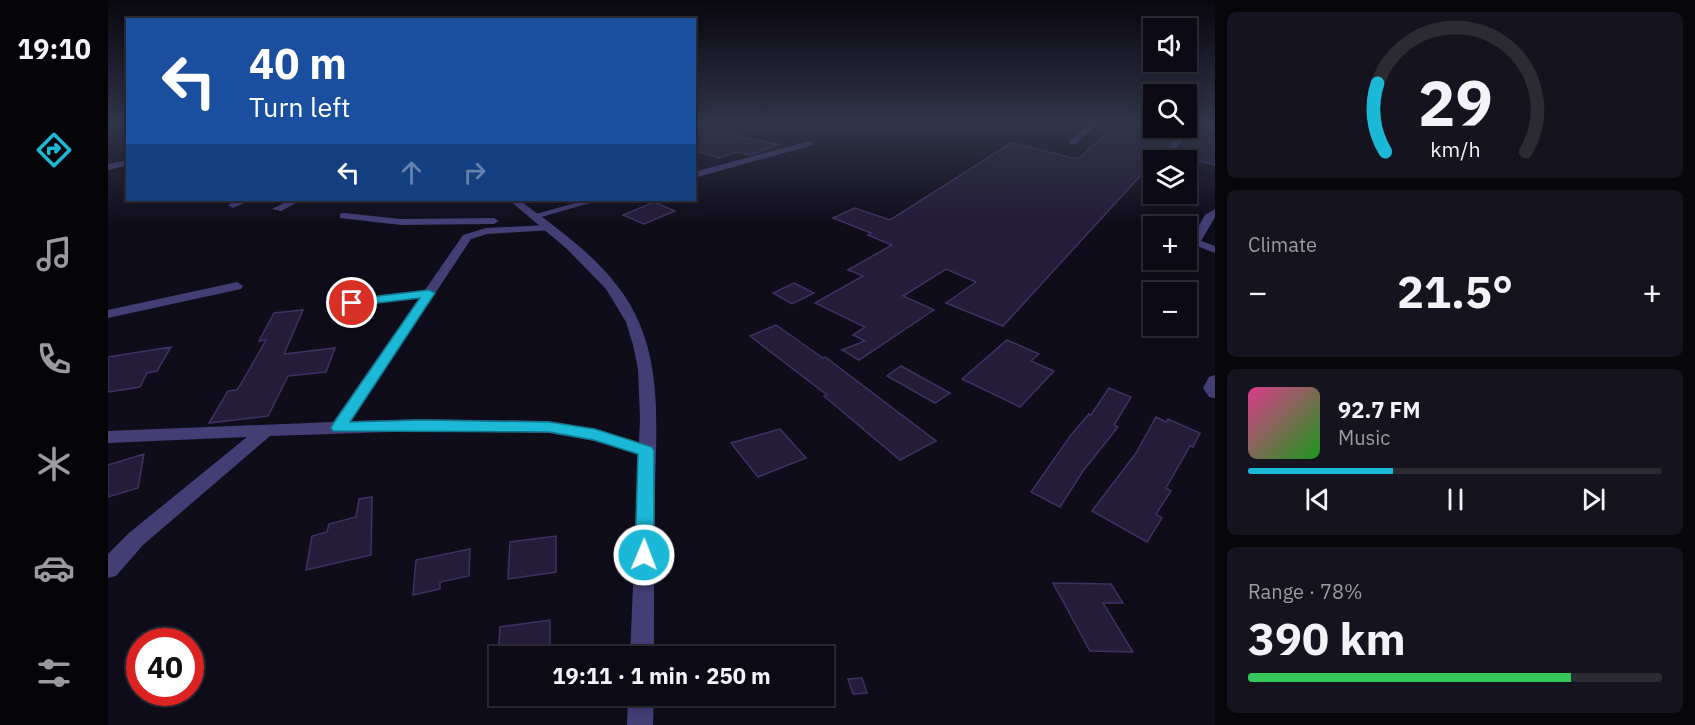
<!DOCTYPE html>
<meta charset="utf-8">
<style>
body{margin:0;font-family:"IBM Plex Sans",sans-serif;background:#15131d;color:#f1f3f6;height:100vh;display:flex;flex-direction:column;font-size:22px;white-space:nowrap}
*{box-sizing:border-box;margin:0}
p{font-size:20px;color:#9a9aa0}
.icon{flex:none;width:33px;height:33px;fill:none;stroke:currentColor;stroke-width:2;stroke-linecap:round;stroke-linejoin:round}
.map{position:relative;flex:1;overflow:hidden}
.drawer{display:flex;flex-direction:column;gap:12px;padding:12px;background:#07060b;width:480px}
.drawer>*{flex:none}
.top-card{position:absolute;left:18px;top:18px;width:570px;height:183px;border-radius:0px;box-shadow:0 3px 9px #0003,0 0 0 2px #2c2b34;background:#1a4fa0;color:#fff;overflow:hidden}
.tools{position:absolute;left:1035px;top:18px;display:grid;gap:12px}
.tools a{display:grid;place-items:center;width:54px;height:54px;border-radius:0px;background:#0c0a14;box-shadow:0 3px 9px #0003,0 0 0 2px #2c2b34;font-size:30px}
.speed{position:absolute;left:18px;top:628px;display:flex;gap:12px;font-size:30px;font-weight:700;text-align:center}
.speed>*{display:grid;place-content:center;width:78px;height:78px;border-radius:50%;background:#0c0a14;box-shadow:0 3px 9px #0003,0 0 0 2px #2c2b34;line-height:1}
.speed .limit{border:9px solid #d22;background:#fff;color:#111}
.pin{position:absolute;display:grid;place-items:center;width:51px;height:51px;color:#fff;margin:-26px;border:3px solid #fff;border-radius:50%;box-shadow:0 2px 6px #0007}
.me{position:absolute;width:66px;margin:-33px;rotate:1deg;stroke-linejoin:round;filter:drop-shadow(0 0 4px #0008)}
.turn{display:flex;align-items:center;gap:21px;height:126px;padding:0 24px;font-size:27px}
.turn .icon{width:78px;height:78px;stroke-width:2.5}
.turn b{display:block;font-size:42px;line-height:51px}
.lanes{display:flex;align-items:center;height:57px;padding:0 24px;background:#0003;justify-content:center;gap:30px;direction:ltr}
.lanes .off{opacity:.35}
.big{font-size:45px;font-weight:700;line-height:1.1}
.drawer .widget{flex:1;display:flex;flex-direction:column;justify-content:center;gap:9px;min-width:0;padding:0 21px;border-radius:9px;background:#15131d}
.drawer .dial{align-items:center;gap:0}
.dial svg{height:156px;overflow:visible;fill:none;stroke:#2c2b34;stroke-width:7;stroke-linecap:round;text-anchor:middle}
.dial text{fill:#f1f3f6;stroke:none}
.song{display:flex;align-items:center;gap:18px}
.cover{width:72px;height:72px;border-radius:9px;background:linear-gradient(135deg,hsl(330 70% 55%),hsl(120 70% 35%))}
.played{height:6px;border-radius:3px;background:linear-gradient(90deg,#1bb9d7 35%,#2c2b34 35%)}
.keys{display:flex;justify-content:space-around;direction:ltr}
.heat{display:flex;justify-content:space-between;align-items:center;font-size:33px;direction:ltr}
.charge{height:9px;border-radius:4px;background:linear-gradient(90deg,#34c759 78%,#2c2b34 0)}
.trip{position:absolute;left:381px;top:646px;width:345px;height:60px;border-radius:0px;background:#0c0a14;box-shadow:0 3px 9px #0003,0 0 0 2px #2c2b34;font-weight:700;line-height:60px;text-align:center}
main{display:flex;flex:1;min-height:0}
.tabs{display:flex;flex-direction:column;width:108px;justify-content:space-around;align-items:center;background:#050408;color:#9a9aa0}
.tabs .icon{width:42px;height:42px}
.tabs .current{color:#1bb9d7}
.tabs b{font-size:27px;color:#f1f3f6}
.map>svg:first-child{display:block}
.building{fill:#241c39;stroke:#3e3163;stroke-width:1.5}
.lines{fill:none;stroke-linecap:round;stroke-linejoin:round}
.minor{fill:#433e74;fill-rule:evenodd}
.tertiary{fill:#433e74;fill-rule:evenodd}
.route{fill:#1bb9d7;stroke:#12788c;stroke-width:1.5}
</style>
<main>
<nav class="tabs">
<b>19:10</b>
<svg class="icon current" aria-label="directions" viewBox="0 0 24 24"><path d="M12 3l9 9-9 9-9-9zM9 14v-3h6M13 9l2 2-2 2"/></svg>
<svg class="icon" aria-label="music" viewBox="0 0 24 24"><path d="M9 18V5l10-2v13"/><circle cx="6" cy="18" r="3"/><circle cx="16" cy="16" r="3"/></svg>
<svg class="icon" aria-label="phone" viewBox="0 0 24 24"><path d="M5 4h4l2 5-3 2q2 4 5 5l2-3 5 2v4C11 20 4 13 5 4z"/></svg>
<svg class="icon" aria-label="climate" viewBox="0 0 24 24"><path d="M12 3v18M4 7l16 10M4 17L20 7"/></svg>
<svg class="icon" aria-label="car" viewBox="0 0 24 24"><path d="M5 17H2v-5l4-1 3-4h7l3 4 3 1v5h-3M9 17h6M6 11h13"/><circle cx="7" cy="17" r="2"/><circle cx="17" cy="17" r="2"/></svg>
<svg class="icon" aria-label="filters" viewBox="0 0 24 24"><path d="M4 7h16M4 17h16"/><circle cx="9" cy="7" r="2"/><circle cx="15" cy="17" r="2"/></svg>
</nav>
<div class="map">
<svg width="1107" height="725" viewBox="0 0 1107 725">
<rect width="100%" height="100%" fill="#100d1b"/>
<path class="building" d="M586,122h10l43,16 31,7 -29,10 -11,-3 -19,6 -25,-8z
M1012,122h34v6h30l-181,198 -57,-23 30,-21 -30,-13 -43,27 31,14 -75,50 -17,-10 23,-9 -12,-6 12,-8 -50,-24 48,-27 -15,-6 44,-25 -24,-10 3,-2 -38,-15 22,-10 35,12 121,-77 67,16z
M1088,130l19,3v32l-41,-10z
M546,202l21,9 -31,13 -21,-9z
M686,283l20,10 -22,11 -19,-11z
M195,310l-19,44 51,-6 -9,24 -38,4 -20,40 -59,7 19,-32 9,-1 5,-8 24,-42 -7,1 15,-28z
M668,325l47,33 2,-1 111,84 -36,19 -76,-64 3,-1 -77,-59z
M899,340l32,14 -8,7 23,10 -34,36 -58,-28z
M63,347l-14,24 -10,2 -7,14 -32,5v-35z
M793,366l49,27 -15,10 -48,-27z
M1001,388l22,9 -17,28 4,2 -35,44 -23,36 -29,-15 40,-57 18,-21 2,1z
M1048,417l10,5 2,-3 32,14 -7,14 -3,-1 -24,42 5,3 -15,23 6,4 -15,24 -55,-31 44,-58z
M672,429l26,29 -48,19 -27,-34z
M36,454l-6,34 -30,9v-32z
M264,497l-1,58 -65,15 6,-34 15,-4 2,-8 27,-7 3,-18z
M448,536v36l-48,7 2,-37z
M362,549l-1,27 -29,6v7l-27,6 3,-35z
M945,583l58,1 12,19h-20l30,49 -43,-1z
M442,620v37h-52l2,-30z
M754,678l5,15 -14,1 -5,-15z"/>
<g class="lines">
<path class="minor" d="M983,122h8l-23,22h-6v-4z
M1083,123l7,2 -27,29v6h-8l1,-8z
M702,141l4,2 -1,2 -119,33v-6z
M20,160v5l-20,5v-6z
M130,200h13l-18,8 -5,-3z
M182,200h12l-21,11 -9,-2z
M478,200h15l-67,19 -5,-3z
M1107,209v8l-14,24 14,5v7l-26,-10 16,-28z
M236,213l57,6 93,-1 5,3 -5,3 -93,1 -61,-7v-4z
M440,225l4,1v4l-65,4 -16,5 -120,182 71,-2 127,2 46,8 57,17 3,5 -3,5 -6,1 -52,-16 -45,-8 -127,-2 -152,5 -127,109 -27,31 -8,2v-24l21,-21 118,-96 -139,6v-12l225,-9 86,-124 -86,11 -7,-4 2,-3 97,-12 38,-55 23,-7z
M129,282l6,4 -2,3 -133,29v-8z
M1107,375v23l-6,-1 -6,-9 6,-11z"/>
<path class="tertiary" d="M1078,122l29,5v4l-29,-5z
M401,200h10c38,28 81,58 107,98 38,59 30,128 29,195 -1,55 -1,109 -1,164h-24l10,-239 -2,-49 -5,-24 -7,-23 -20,-33 -39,-40z
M520,696h26l-1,29h-26z"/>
</g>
<linearGradient id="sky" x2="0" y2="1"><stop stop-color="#09070f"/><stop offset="0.55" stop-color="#31354a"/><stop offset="1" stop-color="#31354a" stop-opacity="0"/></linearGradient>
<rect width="1107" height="223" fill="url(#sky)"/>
<path class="route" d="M321,290l6,3 -85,129 72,-2 127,2 46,7 57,18 2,4v104l-3,5 -7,3 -7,-3 -2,-5 3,-101 -44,-14 -45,-8 -216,-1 -2,-3 2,-4 87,-126 -68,8 -6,-3 6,-4z"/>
</svg>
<div class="tools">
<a><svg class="icon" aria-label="sound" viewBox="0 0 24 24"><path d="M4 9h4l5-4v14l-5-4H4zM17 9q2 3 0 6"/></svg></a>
<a><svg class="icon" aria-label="search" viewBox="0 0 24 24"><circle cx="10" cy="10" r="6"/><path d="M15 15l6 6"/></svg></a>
<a><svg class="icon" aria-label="layers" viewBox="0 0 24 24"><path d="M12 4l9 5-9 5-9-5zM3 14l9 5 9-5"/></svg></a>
<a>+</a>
<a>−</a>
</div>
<div class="speed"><div class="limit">40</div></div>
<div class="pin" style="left:244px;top:303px;background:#d93025"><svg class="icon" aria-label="arrive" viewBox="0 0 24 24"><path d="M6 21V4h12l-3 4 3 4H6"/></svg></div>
<svg class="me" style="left:536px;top:555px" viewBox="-20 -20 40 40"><circle r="17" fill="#1bb9d7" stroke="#fff" stroke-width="3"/><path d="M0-11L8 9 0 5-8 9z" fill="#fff"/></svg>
<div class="trip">19:11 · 1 min · 250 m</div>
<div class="top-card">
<div class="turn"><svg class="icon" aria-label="left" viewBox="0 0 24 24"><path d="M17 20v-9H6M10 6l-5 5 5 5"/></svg><div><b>40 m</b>Turn left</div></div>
<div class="lanes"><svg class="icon" aria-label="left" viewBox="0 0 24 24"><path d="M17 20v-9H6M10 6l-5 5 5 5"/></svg><svg class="icon off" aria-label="ahead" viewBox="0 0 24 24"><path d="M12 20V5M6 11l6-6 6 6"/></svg><svg class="icon off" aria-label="right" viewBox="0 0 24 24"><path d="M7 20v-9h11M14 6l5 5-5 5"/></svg></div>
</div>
</div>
<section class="drawer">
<div class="widget dial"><svg viewBox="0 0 100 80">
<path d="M14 69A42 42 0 1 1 86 69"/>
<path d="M14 69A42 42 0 0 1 10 34" stroke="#1bb9d7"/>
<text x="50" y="56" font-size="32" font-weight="700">29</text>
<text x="50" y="72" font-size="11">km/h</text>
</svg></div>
<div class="widget"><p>Climate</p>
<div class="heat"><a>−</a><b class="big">21.5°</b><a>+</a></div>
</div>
<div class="widget">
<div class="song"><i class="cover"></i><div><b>92.7 FM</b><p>Music</p></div></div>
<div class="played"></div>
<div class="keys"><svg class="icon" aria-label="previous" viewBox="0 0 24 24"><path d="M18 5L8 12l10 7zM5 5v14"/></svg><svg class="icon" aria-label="pause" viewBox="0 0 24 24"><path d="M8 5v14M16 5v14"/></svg><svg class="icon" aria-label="next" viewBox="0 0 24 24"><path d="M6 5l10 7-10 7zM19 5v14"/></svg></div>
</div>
<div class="widget"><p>Range · 78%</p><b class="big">390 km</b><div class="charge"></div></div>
</section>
</main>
